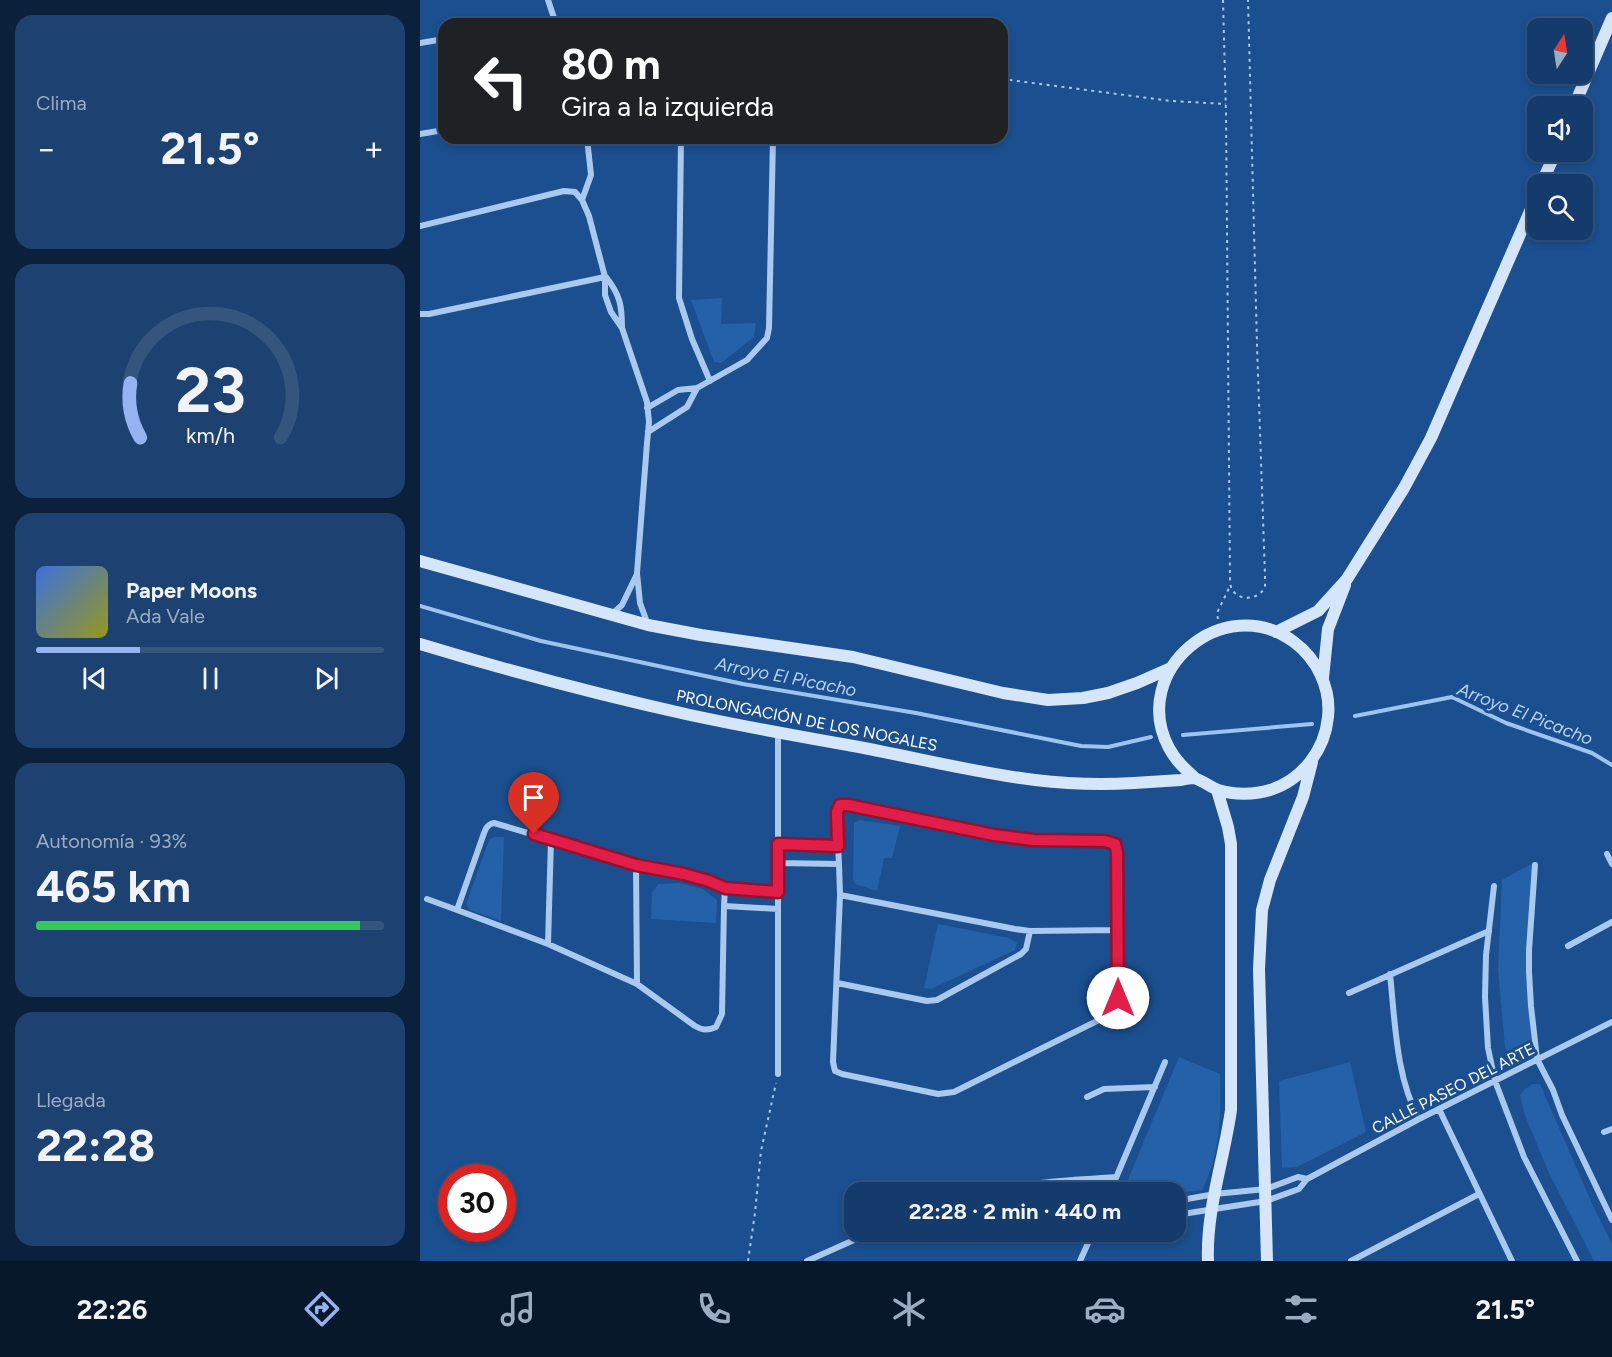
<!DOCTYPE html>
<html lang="es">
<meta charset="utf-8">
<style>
body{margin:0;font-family:Figtree,sans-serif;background:#1d4271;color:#f1f3f6;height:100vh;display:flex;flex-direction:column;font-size:22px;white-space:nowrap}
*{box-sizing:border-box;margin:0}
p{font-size:20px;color:#9dadc1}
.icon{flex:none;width:33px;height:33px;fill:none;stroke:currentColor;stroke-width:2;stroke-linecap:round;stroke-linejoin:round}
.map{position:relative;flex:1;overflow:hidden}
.panel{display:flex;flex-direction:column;gap:15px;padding:15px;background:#0b203b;width:420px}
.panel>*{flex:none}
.hud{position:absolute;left:18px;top:18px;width:570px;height:126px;border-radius:18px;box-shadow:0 3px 9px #0003,0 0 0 2px #33557e;background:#202124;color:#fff;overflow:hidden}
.needle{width:39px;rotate:12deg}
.buttons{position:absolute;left:1107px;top:18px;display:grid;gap:12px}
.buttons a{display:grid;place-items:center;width:66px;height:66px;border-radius:12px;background:#143b6b;box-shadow:0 3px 9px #0003,0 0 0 2px #33557e;font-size:30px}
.speed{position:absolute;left:18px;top:1164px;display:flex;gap:12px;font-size:30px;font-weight:700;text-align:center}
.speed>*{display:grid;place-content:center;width:78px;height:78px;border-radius:50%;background:#143b6b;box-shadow:0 3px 9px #0003,0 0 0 2px #33557e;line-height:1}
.speed .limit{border:9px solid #d22;background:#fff;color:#111}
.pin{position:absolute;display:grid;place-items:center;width:51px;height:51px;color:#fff;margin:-62px -26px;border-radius:50% 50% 50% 0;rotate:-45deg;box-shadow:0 0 6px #0007}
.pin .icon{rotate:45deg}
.me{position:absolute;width:66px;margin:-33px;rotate:0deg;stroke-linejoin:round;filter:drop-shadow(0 0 4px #0008)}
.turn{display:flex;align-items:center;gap:21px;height:126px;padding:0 24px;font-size:27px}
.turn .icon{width:78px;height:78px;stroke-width:2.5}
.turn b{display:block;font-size:42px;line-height:51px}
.big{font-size:45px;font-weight:700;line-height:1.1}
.panel .card{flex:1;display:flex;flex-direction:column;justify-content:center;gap:9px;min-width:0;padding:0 21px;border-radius:18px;background:#1d4271}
.panel .dial{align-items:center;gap:0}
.dial svg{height:156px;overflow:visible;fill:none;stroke:#33557e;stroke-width:7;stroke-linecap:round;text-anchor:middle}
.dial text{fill:#f1f3f6;stroke:none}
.song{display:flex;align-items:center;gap:18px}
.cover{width:72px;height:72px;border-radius:9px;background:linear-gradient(135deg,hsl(220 70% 55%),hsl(60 70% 35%))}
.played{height:6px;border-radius:3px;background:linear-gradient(90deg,#95b2f1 30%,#33557e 30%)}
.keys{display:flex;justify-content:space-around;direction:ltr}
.heat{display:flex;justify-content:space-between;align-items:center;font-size:33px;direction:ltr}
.charge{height:9px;border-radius:4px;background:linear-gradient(90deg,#34c759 93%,#33557e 0)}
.trip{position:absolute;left:424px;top:1182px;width:342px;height:60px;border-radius:18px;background:#143b6b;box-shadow:0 3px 9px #0003,0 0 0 2px #33557e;font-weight:700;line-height:60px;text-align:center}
.tabs{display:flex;height:96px;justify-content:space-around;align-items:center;background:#08182b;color:#9dadc1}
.tabs .icon{width:42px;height:42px}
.tabs .on{color:#95b2f1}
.tabs b{font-size:27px;color:#f1f3f6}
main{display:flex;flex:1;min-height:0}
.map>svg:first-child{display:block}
.green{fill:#2461a8}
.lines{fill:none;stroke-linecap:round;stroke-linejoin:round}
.stream{stroke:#9cc4f0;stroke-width:4}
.path{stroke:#a9c9ee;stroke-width:2;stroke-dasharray:3 4.5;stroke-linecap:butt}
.street{stroke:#a9c9ee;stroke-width:6}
.secondary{stroke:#d6e6fa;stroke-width:12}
.route-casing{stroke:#92132f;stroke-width:15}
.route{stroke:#e11d48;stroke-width:10}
.labels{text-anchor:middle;stroke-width:6;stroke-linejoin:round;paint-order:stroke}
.street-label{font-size:16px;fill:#fff;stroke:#1b4f8f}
.water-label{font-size:18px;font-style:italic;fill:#b5d3f5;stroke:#1b4f8f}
</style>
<main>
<section class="panel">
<div class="card"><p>Clima</p>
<div class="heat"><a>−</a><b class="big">21.5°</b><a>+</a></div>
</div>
<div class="card dial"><svg viewBox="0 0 100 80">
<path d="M14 69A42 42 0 1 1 86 69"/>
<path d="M14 69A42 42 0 0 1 9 41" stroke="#95b2f1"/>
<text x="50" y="56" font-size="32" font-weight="700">23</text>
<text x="50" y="72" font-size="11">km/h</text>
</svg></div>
<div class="card">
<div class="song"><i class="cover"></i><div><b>Paper Moons</b><p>Ada Vale</p></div></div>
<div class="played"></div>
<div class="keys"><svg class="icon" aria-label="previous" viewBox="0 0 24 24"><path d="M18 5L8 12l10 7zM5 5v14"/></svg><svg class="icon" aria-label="pause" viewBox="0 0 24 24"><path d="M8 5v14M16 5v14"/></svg><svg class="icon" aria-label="next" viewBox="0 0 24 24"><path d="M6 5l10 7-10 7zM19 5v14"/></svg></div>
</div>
<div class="card"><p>Autonomía · 93%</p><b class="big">465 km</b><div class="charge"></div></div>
<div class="card"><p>Llegada</p><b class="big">22:28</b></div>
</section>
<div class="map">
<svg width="1192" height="1261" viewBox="0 0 1192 1261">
<rect width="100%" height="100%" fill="#1b4f8f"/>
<path class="green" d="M302,298l-1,26 35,-1 -2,14 -33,26 -7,-1 -23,-62z
M439,820l41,6 -8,32h-8l-7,33 -22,-7 -2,-4 1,-57z
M74,837h10l-3,84 -31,-11 -4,-6 23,-64z
M1113,863l-7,108 6,80 -8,9 -14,-2 -5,-11 -7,-77 4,-90z
M260,883l23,6 14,11 -1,23 -65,-4 1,-26 6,-9z
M518,924l71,14 8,5 -2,7 -84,39 -7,-1z
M759,1057l41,17c1,39 1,81 -18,116l-26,3 -49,-1v-10z
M930,1062l16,70 -69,35 -15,1 -3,-87z
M1113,1084h7l54,124 18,36v17h-18l-46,-90 -24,-58 -4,-18 5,-6z"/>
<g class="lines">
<path class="stream" d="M0,606l121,35 202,43 173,29 165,33 27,1 43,-10
M935,716l97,-19 54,26 86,30 20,12
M763,735l129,-11"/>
<path class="path" d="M803,0l3,114 4,463c0,2 0,8 1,10 5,15 29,14 34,-1 0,-1 0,-9 0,-10l-8,-231 -9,-345
M582,79l169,22 55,3
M798,619l-1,-6 13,-27
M328,1261l7,-48 6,-62 15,-68"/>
<path class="street" d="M128,0l8,24
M107,24l27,-4
M0,43l24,-4
M0,134l24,-4
M261,138l-2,160 13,41 18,42
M162,200l9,-25 -4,-37
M0,226l144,-35 11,1 7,8 7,16 16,61v18l6,17 11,16 25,74 2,20 -2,21 -10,130 3,30 8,22
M186,277c14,18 16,28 16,51
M0,314h9l176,-37
M227,408l31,-18 19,-2 50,-28 20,-22 2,-10 4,-190
M228,432l39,-25 10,-19
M191,615l11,-10 15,-31
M358,732v342
M418,846l1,18
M1187,854l5,10
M358,863l61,1 1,31 -7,167 2,9 7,3 96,20 16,-2 155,-77 8,-7 1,-10 -1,-146 -2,-8 -10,-3 -72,-1 -39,-5 -146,-30h-8l-3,7 1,34 -60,-2
M216,865l1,119
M1115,865l-6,85v22l2,34 6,53 16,31 9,25 50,105
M1074,886l-8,69 -1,42 3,51 7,33 29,76 53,104
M420,895l175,34 15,2 87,-1
M7,899l30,11
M304,906l1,-18
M358,909l-54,-3 -2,108 -6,13c-9,4 -14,3 -21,-1l-58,-42 -89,-40 -91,-34 26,-74c2,-6 4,-12 11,-13l142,42 48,9 25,7 16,7 53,4
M128,944l3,-105
M1148,946l44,-24
M970,974c5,47 6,104 29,145
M417,983l90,18 10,-1 84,-46 5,-5 4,-18
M929,993l140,-62
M667,1097l17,-8 51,-2
M1019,1109l73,152
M1184,1132l8,-3
M565,1192c43,-10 87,-12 131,-15
M690,1192l55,-130
M756,1201l39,-7 51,-5 32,-12 9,2
M756,1215l90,-14 33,-12 8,-10 112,-60 193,-97
M387,1261l65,-29
M660,1261l13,-29
M931,1261l128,-67"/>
<path class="secondary" d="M1154,106l38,-88
M1121,184l15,-32
M0,561l228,64 53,10 152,22 150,36 45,7 35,-2 25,-5 29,-10 34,-15
M856,632l42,-21 29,-32 57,-91 27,-50 107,-245
M0,644c89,27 179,51 270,71 56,12 112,22 169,32 58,11 117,26 176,33 33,4 67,5 99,3 16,-1 31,-2 47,-3 4,-1 9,-2 13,-2 8,2 16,9 24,12 16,5 36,5 52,0 32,-10 55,-40 58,-73 3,-29 -11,-58 -34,-75 -70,-52 -166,29 -125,106 7,13 16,21 26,30
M903,678l5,-49 17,-44
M788,1261c-2,-51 16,-101 23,-151v-266l-3,-17 -11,-37
M847,1261l-8,-292 3,-59 8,-30 33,-83 9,-35"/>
</g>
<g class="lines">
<g class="route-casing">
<path id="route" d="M114,834l102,31 48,9 25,7 16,7 53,4v-48l60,2 -1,-34 3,-7h8l146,30 39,5 72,1 10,3 2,8 1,146"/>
</g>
<use href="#route" class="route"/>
</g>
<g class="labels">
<g class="street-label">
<text transform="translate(387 720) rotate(11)" y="6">PROLONGACIÓN DE LOS NOGALES</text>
<text transform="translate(1033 1088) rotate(-27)" y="6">CALLE PASEO DEL ARTE</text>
</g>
<g class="water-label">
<text transform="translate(366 677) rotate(11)" y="6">Arroyo El Picacho</text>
<text transform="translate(1105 714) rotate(21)" y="6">Arroyo El Picacho</text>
</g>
</g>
</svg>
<div class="buttons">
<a><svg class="needle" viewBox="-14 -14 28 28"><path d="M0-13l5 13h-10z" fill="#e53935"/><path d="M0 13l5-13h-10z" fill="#9dadc1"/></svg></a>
<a><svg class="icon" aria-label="sound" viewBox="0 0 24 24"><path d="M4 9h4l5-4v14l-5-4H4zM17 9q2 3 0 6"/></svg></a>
<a><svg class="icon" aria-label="search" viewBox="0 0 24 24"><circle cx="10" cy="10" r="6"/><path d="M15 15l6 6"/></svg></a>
</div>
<div class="speed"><div class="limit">30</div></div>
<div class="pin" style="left:114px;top:834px;background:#d93025"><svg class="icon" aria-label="arrive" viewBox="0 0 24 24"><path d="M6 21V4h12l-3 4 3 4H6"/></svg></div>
<svg class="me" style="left:698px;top:998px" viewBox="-20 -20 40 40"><circle r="19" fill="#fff"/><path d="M0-13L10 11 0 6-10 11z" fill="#e11d48"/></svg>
<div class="trip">22:28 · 2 min · 440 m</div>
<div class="hud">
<div class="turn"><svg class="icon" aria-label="left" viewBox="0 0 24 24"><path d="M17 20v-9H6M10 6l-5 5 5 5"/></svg><div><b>80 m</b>Gira a la izquierda</div></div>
</div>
</div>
</main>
<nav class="tabs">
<b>22:26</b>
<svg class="icon on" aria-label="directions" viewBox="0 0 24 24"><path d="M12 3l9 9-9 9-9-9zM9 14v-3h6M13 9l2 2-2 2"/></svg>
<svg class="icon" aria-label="music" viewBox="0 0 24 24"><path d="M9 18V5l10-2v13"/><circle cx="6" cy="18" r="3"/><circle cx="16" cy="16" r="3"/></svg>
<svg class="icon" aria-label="phone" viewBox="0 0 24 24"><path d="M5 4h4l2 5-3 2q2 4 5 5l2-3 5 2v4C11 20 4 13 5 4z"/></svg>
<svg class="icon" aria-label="climate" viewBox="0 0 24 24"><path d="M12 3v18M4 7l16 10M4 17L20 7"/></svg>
<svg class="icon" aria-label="car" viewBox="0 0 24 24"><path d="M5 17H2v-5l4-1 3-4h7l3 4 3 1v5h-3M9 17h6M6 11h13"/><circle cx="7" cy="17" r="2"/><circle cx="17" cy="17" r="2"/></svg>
<svg class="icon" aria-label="filters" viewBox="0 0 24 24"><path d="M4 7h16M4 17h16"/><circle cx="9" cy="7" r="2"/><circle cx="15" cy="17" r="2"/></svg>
<b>21.5°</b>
</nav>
